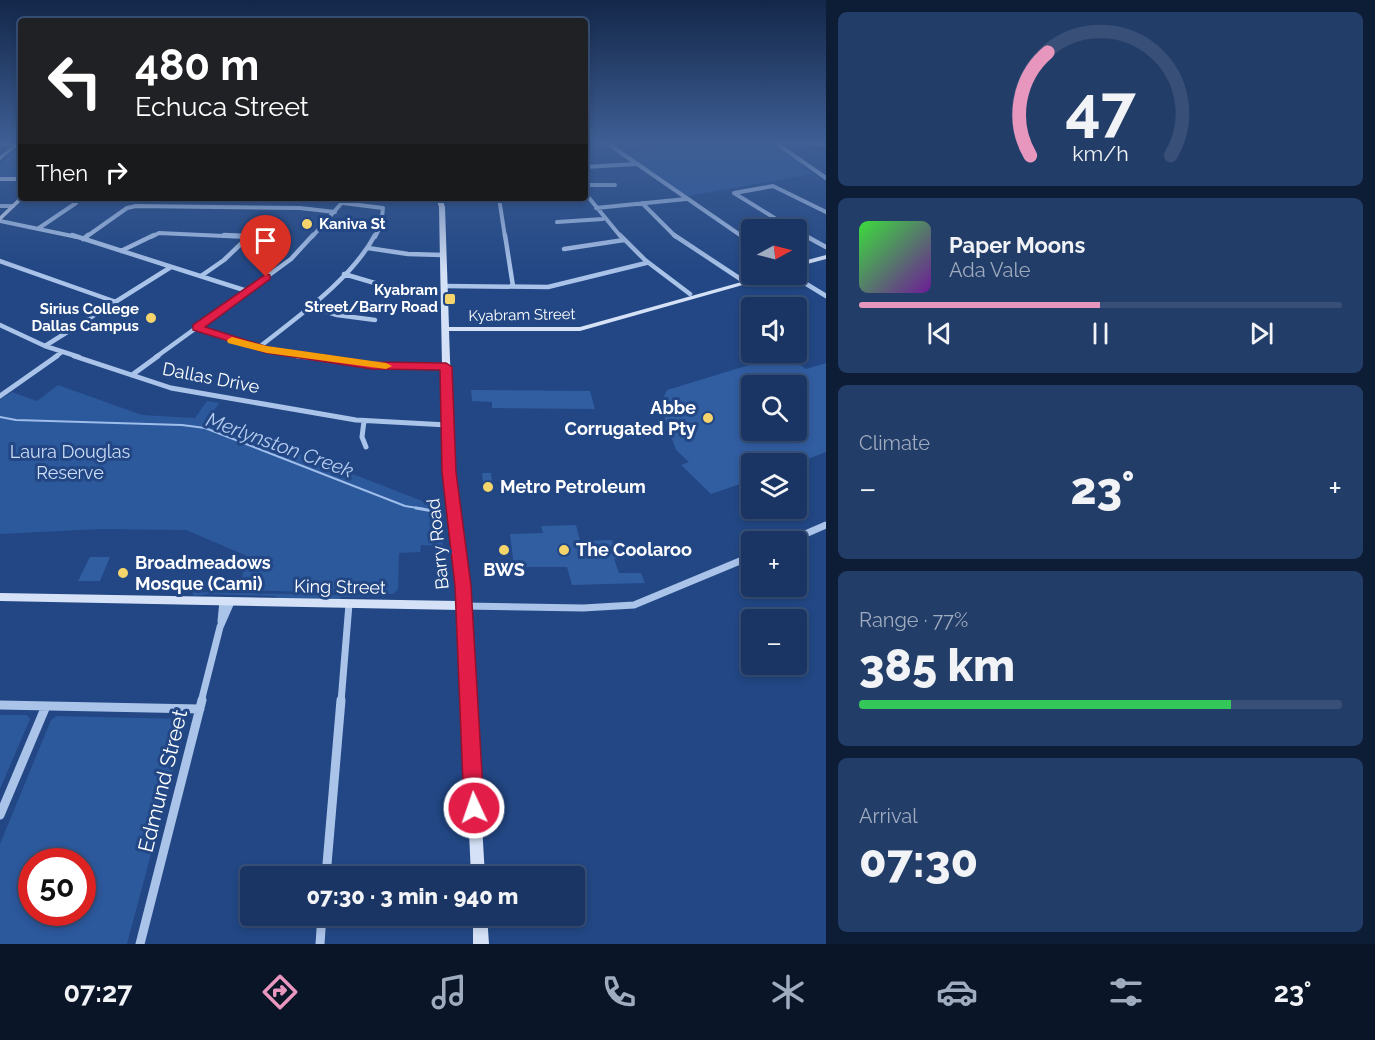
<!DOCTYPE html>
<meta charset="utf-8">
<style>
body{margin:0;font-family:Raleway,sans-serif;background:#233d69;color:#f1f3f6;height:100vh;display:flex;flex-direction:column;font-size:22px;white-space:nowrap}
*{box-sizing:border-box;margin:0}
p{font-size:20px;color:#9fabbe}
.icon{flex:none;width:33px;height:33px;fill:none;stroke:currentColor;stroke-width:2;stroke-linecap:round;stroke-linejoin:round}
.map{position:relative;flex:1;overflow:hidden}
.panel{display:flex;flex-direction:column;gap:12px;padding:12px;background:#0e1d36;width:549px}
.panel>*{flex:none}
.banner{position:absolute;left:18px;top:18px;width:570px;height:183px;border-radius:6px;box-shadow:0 3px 9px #0003,0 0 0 2px #385078;background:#202124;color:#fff;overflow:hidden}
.needle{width:39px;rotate:83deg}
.tools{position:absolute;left:741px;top:219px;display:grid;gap:12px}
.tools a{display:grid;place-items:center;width:66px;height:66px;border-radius:6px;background:#1a3563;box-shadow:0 3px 9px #0003,0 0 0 2px #385078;font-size:30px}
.speed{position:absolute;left:18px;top:848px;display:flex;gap:12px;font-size:30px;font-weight:700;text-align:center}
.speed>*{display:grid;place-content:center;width:78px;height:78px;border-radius:50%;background:#1a3563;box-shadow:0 3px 9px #0003,0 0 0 2px #385078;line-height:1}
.speed .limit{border:9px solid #d22;background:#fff;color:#111}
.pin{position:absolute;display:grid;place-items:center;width:51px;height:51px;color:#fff;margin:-62px -26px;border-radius:50% 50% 50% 0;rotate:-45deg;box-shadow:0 0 6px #0007}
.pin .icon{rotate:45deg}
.me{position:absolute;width:66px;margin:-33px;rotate:357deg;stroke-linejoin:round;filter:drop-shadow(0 0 4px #0008)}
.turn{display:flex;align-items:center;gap:21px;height:126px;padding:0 18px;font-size:27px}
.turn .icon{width:78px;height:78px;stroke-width:2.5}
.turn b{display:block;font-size:42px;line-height:51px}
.then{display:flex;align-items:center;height:57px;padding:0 18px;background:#0003;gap:12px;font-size:22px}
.big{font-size:45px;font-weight:800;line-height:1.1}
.panel .card{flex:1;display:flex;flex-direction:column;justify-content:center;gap:9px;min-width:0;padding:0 21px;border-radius:9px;background:#233d69}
.panel .dial{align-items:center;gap:0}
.dial svg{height:156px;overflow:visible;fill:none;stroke:#385078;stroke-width:7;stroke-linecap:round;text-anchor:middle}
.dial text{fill:#f1f3f6;stroke:none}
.song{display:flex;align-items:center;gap:18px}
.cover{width:72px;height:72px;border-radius:9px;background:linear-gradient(135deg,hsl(120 70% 55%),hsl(280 70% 35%))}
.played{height:6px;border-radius:3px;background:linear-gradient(90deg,#e797bd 50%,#385078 50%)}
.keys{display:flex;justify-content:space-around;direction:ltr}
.heat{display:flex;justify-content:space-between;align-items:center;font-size:33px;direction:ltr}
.charge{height:9px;border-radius:4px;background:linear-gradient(90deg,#34c759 77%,#385078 0)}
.trip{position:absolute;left:240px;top:866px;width:345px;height:60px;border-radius:6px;background:#1a3563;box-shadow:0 3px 9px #0003,0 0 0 2px #385078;font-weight:800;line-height:60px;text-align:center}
.menu{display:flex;height:96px;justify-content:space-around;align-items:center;background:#0a1528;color:#9fabbe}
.menu .icon{width:42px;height:42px}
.menu .active{color:#e797bd}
.menu b{font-size:27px;color:#f1f3f6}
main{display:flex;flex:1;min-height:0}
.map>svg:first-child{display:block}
.green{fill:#2c589c;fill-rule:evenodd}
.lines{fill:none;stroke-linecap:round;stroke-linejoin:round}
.stream-far1{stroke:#9ebdea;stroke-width:2}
.stream{stroke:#9ebdea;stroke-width:3}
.building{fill:#315da1;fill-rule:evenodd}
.street-far4{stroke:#aac3e9;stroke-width:4}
.street-far3{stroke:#aac3e9;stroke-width:4.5}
.street-far2{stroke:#aac3e9;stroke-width:5}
.street-far1{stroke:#aac3e9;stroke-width:7}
.street{stroke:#aac3e9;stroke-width:9}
.secondary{fill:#d4e1f7;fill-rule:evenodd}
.route{fill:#e11d48;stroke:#92132f;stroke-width:1.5}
.slow{fill:#f59e0b}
.poi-dot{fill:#f5d56b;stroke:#224784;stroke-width:2}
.labels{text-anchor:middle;stroke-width:6;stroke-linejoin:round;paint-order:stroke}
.far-poi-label{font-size:15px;font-weight:bold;fill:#fff;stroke:#224784;text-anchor:end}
.far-street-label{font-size:15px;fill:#fff;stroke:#224784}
.street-label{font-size:18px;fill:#fff;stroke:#224784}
.poi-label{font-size:18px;font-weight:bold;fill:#fff;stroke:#224784;text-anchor:start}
.park-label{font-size:18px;fill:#cedef7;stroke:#224784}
.water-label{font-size:20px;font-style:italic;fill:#b5cdf0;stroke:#224784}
.near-street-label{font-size:21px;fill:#fff;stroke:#224784}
</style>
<main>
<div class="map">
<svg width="826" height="944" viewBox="0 0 826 944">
<rect width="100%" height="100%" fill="#224784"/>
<path class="green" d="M654,141h114l45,33 -125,22 -62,-43 30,-4z
M21,145v32h-21v-13z
M58,385l84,30 53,3 12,-17 12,2 -10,15 226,88 4,4 4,36 -22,-1 -1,7 -21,1 -1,36 -5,5 -154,-4 8,-34 -61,-26 -86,-1 -100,5v-134l12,-8 25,9z
M192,592l191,4 -41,1 -3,2 -61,-1 -3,-2 -66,-2 -15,2z
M0,715h27l3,4 -30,70z
M57,716l126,3 3,4 -59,221h-127v-100l51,-124zM32,861h50v51h-50z"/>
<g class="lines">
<path class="stream-far1" d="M0,417l16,3 166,5 23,3 200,78 19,3"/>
<path class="stream" d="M416,508l23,4"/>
</g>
<path class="building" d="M785,354l21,15 20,-6v89l-31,12h-43v16l-41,14 -30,-29 8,-3 -13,-12 -16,-45 7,-15zM752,386h44v44h-44z
M471,390l119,1 5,18 -103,-1v-6l-20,-1z
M482,473h9l2,18h-9z
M576,525l4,16 32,-1 6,19h-4l5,14h22l4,10 -73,2 -5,-18h-53l-4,-33 33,-1 -2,-7z
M90,557h20l-10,24h-22z"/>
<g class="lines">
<path class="street-far4" d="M604,141l139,96
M773,141l53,37
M776,142l50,2
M585,143h21
M0,144h18
M585,167l50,-3
M585,185h30
M585,193l36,44
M499,198l6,39
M343,203l40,5 -2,17 -6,12
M642,203l34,34
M0,206h13
M596,208l90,-9
M0,221l77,16
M557,222l46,-3
M39,228l37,-25
M794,230l-60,-37 39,-7 53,26
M796,231l11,6
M246,236l10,-4
M86,237l41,-29 9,-2 164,2 35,4
M151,237l8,-4 87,4
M312,237l34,-39"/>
<path class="street-far3" d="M72,235l175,56
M505,235l8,51
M620,235l25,25 45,34
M674,235l68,45
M741,235l11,8
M804,235l22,12
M83,239l5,-4
M368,248l40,6 35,1
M564,249l60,-9
M121,251l33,-16
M0,261l116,41
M344,274l34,10
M790,274l36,22
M201,276l23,-16 22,-21v-3l-22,-1
M444,286l104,1 98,-24
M308,306l29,9 38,5
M0,325l45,21 34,11
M196,328l50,17 61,12
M45,346l126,-79
M258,348c39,-31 93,-68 117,-113
M55,357l7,-5
M156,357l135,-98 22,-24"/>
<path class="street-far2" d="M74,356l97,32 185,32 91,5
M297,356l76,8 73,3
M132,375l26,-19
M0,396l57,-40
M364,421l-2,16 4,10"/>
<path class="street-far1" d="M787,542l39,-17
M464,606l119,2 51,-3 118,-49
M221,621l2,-20
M201,702l19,-75 11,-25
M341,702l8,-98"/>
<path class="street" d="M0,705l200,4
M0,815l46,-109
M326,876l15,-176
M140,944l62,-244
M320,944l2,-29"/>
<path class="secondary" d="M19,141h2v2l-21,17v-4z
M0,177h21v4h-21z
M21,196v2h3l-1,1 -23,22v-5z
M436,198h6l3,9 4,120h131l190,-53h12l-202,57h-131l5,141 14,114 17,290h-14l-12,-266 -459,-9v-8l458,8 -14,-129 -5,-265z
M826,255v4l-30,8v-4z
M473,915h14l2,29h-16z"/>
</g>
<linearGradient id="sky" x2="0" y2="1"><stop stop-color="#132749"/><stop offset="0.52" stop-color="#3e5e94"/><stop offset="1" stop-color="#3e5e94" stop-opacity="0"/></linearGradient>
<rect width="826" height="273" fill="url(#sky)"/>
<path class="route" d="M266,274l4,1v4l-65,48 63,20 104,15 74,1 6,4 4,105 15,114 13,222 -3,8 -7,2 -7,-2 -3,-8 -9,-222 -13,-114 -2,-102 -68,-1 -105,-16 -74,-23v-5z"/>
<path class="slow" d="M232,337l35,9 119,17 6,3 -6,3 -119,-16 -39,-10 -1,-3z"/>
<g class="poi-dot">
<circle cx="307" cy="224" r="6"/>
<rect x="444" y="293" width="12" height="12" rx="3"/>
<circle cx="151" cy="318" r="6"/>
<circle cx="708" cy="418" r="6"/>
<circle cx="488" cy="487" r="6"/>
<circle cx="504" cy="550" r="6"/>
<circle cx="564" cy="550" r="6"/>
<circle cx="123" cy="573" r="6"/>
</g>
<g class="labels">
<g class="far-poi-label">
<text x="319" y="229" text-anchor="start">Kaniva St</text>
<text x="438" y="295">Kyabram<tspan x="438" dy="17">Street/Barry Road</tspan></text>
<text x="139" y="314">Sirius College<tspan x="139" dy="17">Dallas Campus</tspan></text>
</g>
<g class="far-street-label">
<text transform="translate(522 315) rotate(-1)" y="5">Kyabram Street</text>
</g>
<g class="street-label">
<text transform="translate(211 378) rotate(11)" y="6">Dallas Drive</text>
<text transform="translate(438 544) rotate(-96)" y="6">Barry Road</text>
<text transform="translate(340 587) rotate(1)" y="6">King Street</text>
</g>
<g class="poi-label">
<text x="696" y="414" text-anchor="end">Abbe<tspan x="696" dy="21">Corrugated Pty</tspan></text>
<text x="500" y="493">Metro Petroleum</text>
<text x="576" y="556">The Coolaroo</text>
<text x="135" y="569">Broadmeadows<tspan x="135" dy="21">Mosque (Cami)</tspan></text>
<text x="504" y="576" text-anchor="middle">BWS</text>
</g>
<g class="park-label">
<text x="70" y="458">Laura Douglas<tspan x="70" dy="21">Reserve</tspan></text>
</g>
<g class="water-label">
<text transform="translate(280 445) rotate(20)" y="7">Merlynston Creek</text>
</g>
<g class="near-street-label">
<text transform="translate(163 781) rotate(-76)" y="7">Edmund Street</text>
</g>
</g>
</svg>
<div class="tools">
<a><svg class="needle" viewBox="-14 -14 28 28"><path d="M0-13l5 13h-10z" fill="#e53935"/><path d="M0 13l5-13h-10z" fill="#9fabbe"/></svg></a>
<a><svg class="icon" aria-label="sound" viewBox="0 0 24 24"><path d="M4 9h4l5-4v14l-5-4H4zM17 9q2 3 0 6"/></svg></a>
<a><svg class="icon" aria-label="search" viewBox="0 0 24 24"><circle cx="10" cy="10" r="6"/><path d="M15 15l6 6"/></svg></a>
<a><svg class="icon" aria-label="layers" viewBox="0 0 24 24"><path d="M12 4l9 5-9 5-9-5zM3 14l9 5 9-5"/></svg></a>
<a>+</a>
<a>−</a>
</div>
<div class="speed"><div class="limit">50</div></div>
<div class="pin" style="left:266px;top:277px;background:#d93025"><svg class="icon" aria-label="arrive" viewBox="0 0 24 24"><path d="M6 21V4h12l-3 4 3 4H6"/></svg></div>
<svg class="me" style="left:474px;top:808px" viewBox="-20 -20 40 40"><circle r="17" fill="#e11d48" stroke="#fff" stroke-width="3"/><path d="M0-11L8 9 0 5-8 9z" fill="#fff"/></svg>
<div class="trip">07:30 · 3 min · 940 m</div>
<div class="banner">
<div class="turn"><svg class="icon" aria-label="left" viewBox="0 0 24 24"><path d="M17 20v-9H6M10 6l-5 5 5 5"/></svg><div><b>480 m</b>Echuca Street</div></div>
<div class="then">Then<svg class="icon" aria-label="right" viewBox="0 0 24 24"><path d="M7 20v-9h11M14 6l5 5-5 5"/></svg></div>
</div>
</div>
<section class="panel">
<div class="card dial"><svg viewBox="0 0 100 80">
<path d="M14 69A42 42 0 1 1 86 69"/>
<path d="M14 69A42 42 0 0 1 23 16" stroke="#e797bd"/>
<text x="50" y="56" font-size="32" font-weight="700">47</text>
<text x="50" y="72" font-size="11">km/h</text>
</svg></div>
<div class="card">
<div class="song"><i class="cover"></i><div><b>Paper Moons</b><p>Ada Vale</p></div></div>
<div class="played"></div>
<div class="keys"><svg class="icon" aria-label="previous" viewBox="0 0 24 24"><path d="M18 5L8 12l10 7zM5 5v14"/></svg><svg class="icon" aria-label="pause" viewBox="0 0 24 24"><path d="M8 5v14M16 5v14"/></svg><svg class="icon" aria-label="next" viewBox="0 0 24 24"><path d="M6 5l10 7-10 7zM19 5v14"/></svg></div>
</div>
<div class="card"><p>Climate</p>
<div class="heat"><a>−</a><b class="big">23°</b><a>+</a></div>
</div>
<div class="card"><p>Range · 77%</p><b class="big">385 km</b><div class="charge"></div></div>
<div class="card"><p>Arrival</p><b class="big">07:30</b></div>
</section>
</main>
<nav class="menu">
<b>07:27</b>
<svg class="icon active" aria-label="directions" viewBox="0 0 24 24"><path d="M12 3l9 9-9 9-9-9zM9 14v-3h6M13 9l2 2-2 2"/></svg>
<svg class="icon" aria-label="music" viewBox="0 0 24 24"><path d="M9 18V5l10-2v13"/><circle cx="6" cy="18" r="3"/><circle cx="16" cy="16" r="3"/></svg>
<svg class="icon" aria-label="phone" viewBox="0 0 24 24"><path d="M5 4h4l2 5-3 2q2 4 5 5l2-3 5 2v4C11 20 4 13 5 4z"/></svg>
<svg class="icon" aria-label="climate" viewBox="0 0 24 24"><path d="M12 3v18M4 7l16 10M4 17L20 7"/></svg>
<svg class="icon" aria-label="car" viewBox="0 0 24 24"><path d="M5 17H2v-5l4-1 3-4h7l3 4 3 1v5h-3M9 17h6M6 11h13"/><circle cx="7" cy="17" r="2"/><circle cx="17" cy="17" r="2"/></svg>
<svg class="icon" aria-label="filters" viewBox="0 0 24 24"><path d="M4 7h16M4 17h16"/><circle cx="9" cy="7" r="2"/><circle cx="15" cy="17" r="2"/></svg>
<b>23°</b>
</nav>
